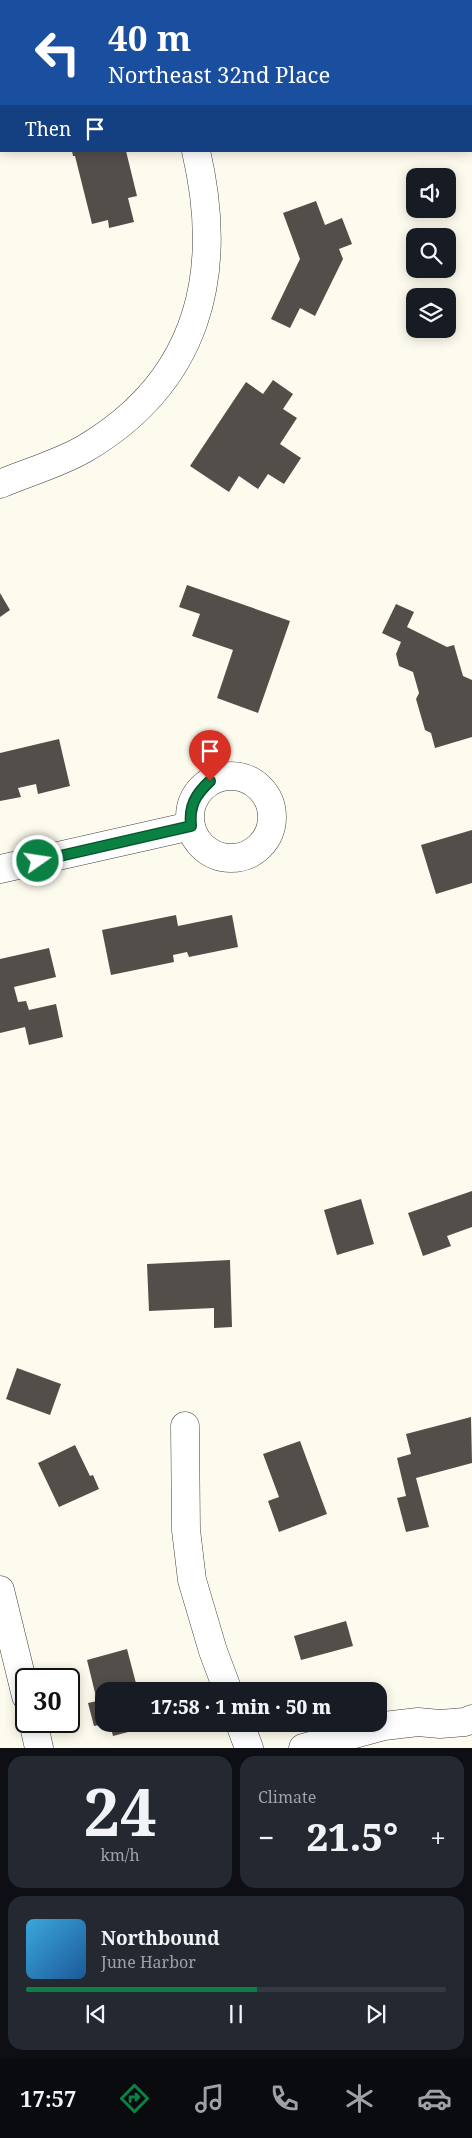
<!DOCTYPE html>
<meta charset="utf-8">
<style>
body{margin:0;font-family:"Noto Serif",serif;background:#242831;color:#f1f3f6;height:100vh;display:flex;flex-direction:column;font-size:19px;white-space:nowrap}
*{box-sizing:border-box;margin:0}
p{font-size:16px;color:#9ea1a6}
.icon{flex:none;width:28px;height:28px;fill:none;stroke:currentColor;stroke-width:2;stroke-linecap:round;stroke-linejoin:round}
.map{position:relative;height:1748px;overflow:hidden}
.drawer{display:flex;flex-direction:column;gap:8px;padding:8px;background:#0d0f14;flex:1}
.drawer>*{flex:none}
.banner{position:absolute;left:0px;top:0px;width:472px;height:152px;box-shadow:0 2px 12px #0003;background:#1a4fa0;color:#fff;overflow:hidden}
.fabs{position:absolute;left:406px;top:168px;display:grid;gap:10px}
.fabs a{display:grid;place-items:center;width:50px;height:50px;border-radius:10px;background:#171b24;box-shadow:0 2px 12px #0003;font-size:25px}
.speed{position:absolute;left:15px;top:1668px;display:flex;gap:10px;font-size:25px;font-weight:700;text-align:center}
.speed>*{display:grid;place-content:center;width:65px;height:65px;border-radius:50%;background:#171b24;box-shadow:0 2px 12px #0003;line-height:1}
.speed .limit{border:2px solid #111;border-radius:8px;background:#fff;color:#111}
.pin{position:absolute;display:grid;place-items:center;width:42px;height:42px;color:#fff;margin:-51px -21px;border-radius:50% 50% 50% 0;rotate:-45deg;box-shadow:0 0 5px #0007}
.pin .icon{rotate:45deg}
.me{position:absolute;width:55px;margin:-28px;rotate:77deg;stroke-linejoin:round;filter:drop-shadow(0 0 4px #0008)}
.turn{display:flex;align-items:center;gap:18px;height:105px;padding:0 25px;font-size:22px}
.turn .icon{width:65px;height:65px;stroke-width:2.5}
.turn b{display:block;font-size:35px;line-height:42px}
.then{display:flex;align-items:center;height:48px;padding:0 25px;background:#0003;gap:10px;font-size:19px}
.big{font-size:38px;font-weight:800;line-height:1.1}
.drawer .tile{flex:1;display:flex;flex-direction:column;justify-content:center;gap:8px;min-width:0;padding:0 18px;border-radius:15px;background:#242831}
.drawer .dial{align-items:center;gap:0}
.dial b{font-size:65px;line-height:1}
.song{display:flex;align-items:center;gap:15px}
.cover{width:60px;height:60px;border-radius:8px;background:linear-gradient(135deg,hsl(200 70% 55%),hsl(210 70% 35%))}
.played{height:5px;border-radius:2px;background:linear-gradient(90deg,#0b8043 55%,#363941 55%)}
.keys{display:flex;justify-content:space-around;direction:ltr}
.heat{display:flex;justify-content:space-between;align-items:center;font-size:28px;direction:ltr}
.drawer .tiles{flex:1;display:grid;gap:8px;grid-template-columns:1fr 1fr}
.tile:last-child{grid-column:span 2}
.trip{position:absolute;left:95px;top:1682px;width:292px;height:50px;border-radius:15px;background:#171b24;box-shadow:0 2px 12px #0003;font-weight:800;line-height:50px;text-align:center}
.tab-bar{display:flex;height:80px;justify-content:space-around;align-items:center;background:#090b0e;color:#9ea1a6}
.tab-bar .icon{width:35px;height:35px}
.tab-bar .selected{color:#0b8043}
.tab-bar b{font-size:22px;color:#f1f3f6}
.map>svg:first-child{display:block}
.building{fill:#534e4a}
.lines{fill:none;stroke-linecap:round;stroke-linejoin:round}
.minor-casing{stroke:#3f3f3f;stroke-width:29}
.minor{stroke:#fff;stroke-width:28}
.route-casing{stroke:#07532c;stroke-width:12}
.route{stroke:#0b8043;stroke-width:9}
</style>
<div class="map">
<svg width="472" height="1748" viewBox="0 0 472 1748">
<rect width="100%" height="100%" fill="#fdfbed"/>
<path class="building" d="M72,151h54l11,45 -9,2 6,24 -25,6 -1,-8 -16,4 -17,-68h-2z
M316,201l9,24 17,-7 10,26 -13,5 4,10 -28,57 -15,-8 -10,20 -19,-9 29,-60 -17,-46z
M273,380l20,14 -10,15 14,9 -17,26 21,14 -17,26 -16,-10 -10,15 -19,-13 -10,16 -39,-26 56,-84 17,12z
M187,585l103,36 -32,92 -41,-15 16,-48 -41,-14 8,-22 -21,-7z
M0,593l10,17 -10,7z
M396,604l18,8 -7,15 40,20 7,-2 9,31 9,4v57l-37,11 -4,-15 -6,-3 -9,-31 3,-6 -6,-21 -14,-6 -3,-12 5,-12 -19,-9z
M59,739l11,47 -32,8 -2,-10 -18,4 3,9 -21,4v-48z
M472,830v53l-36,11 -15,-49z
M176,915l2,11 54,-11 6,32 -49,10 -2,-5 -14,3 1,7 -63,13 -9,-45z
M49,948l7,29 -42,10 4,15 8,-1 3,9 27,-6 7,33 -34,8 -4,-18 -25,6v-74z
M472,1191v36l-25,9 4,10 -28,10 -15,-43z
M361,1199l13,45 -37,11 -13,-45z
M230,1260l2,67 -18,1v-20l-65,3 -2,-47z
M17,1368l44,16 -11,31 -44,-16z
M471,1417l1,46 -56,15 13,49 -23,5 -9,-34 9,-2 -9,-38 14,-4 -5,-20z
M300,1441l27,73 -48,18 -11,-31 11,-4 -16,-43z
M75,1445l15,31 3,-1 6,14 -40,18 -21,-44z
M346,1621l7,25 -52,14 -7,-24z
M127,1649l11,42h-34v33l-10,2 -6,-23 9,-2 -10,-41z
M110,1724h36l1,3 -34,9z"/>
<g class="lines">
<g class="minor-casing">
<path id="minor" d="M160,0v1
M0,484c26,-11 60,-21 84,-35 114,-67 141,-174 112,-298
M190 817a41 41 0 1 1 82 0a41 41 0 1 1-82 0Z
M0,869l191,-43
M185,1426l1,104 6,50 21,71 15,40
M0,1590l26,106
M33,1721l6,27
M240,1724l9,24
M303,1748l81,-22 34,-4 22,2 25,-2 7,-3"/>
</g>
<use href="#minor" class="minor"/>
</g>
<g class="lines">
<g class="route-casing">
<path id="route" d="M38,861l153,-35c-2,-20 4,-31 19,-45"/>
</g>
<use href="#route" class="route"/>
</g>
</svg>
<div class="fabs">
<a><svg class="icon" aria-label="sound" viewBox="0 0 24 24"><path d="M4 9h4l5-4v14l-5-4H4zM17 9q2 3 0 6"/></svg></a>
<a><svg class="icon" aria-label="search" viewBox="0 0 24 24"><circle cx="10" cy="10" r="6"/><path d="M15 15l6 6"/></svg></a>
<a><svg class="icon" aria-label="layers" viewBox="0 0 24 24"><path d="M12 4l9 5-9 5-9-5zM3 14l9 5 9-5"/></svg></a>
</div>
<div class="speed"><div class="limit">30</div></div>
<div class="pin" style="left:210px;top:781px;background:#d93025"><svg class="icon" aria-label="arrive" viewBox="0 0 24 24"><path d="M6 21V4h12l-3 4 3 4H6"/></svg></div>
<svg class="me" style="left:38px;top:861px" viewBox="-20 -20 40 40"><circle r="17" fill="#0b8043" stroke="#fff" stroke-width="3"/><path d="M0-11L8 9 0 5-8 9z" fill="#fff"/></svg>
<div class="trip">17:58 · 1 min · 50 m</div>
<div class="banner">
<div class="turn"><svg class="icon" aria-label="left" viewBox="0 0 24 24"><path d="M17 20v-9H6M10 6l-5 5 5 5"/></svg><div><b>40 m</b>Northeast 32nd Place</div></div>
<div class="then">Then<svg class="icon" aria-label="arrive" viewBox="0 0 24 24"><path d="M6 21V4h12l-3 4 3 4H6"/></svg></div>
</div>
</div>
<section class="drawer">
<div class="tiles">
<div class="tile dial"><b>24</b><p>km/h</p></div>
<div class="tile"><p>Climate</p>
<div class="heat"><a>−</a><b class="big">21.5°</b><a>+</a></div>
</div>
<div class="tile">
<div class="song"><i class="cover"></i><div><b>Northbound</b><p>June Harbor</p></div></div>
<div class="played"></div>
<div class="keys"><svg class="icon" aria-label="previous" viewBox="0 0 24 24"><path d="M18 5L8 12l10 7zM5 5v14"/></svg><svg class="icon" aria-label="pause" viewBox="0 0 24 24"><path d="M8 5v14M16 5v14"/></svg><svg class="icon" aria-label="next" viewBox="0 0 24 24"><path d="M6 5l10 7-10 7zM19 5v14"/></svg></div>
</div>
</div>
</section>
<nav class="tab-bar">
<b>17:57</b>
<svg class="icon selected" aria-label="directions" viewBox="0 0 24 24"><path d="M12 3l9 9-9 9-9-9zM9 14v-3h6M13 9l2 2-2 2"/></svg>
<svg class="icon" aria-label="music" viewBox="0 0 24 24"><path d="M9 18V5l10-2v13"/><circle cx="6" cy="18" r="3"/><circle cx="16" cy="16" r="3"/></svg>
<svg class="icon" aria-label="phone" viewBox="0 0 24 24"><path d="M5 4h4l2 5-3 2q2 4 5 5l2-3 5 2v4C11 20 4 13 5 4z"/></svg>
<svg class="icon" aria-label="climate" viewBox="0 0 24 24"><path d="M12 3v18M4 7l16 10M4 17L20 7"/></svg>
<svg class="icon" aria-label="car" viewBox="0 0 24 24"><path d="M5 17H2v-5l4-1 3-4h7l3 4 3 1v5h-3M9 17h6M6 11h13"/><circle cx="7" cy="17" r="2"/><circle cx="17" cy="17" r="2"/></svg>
</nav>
